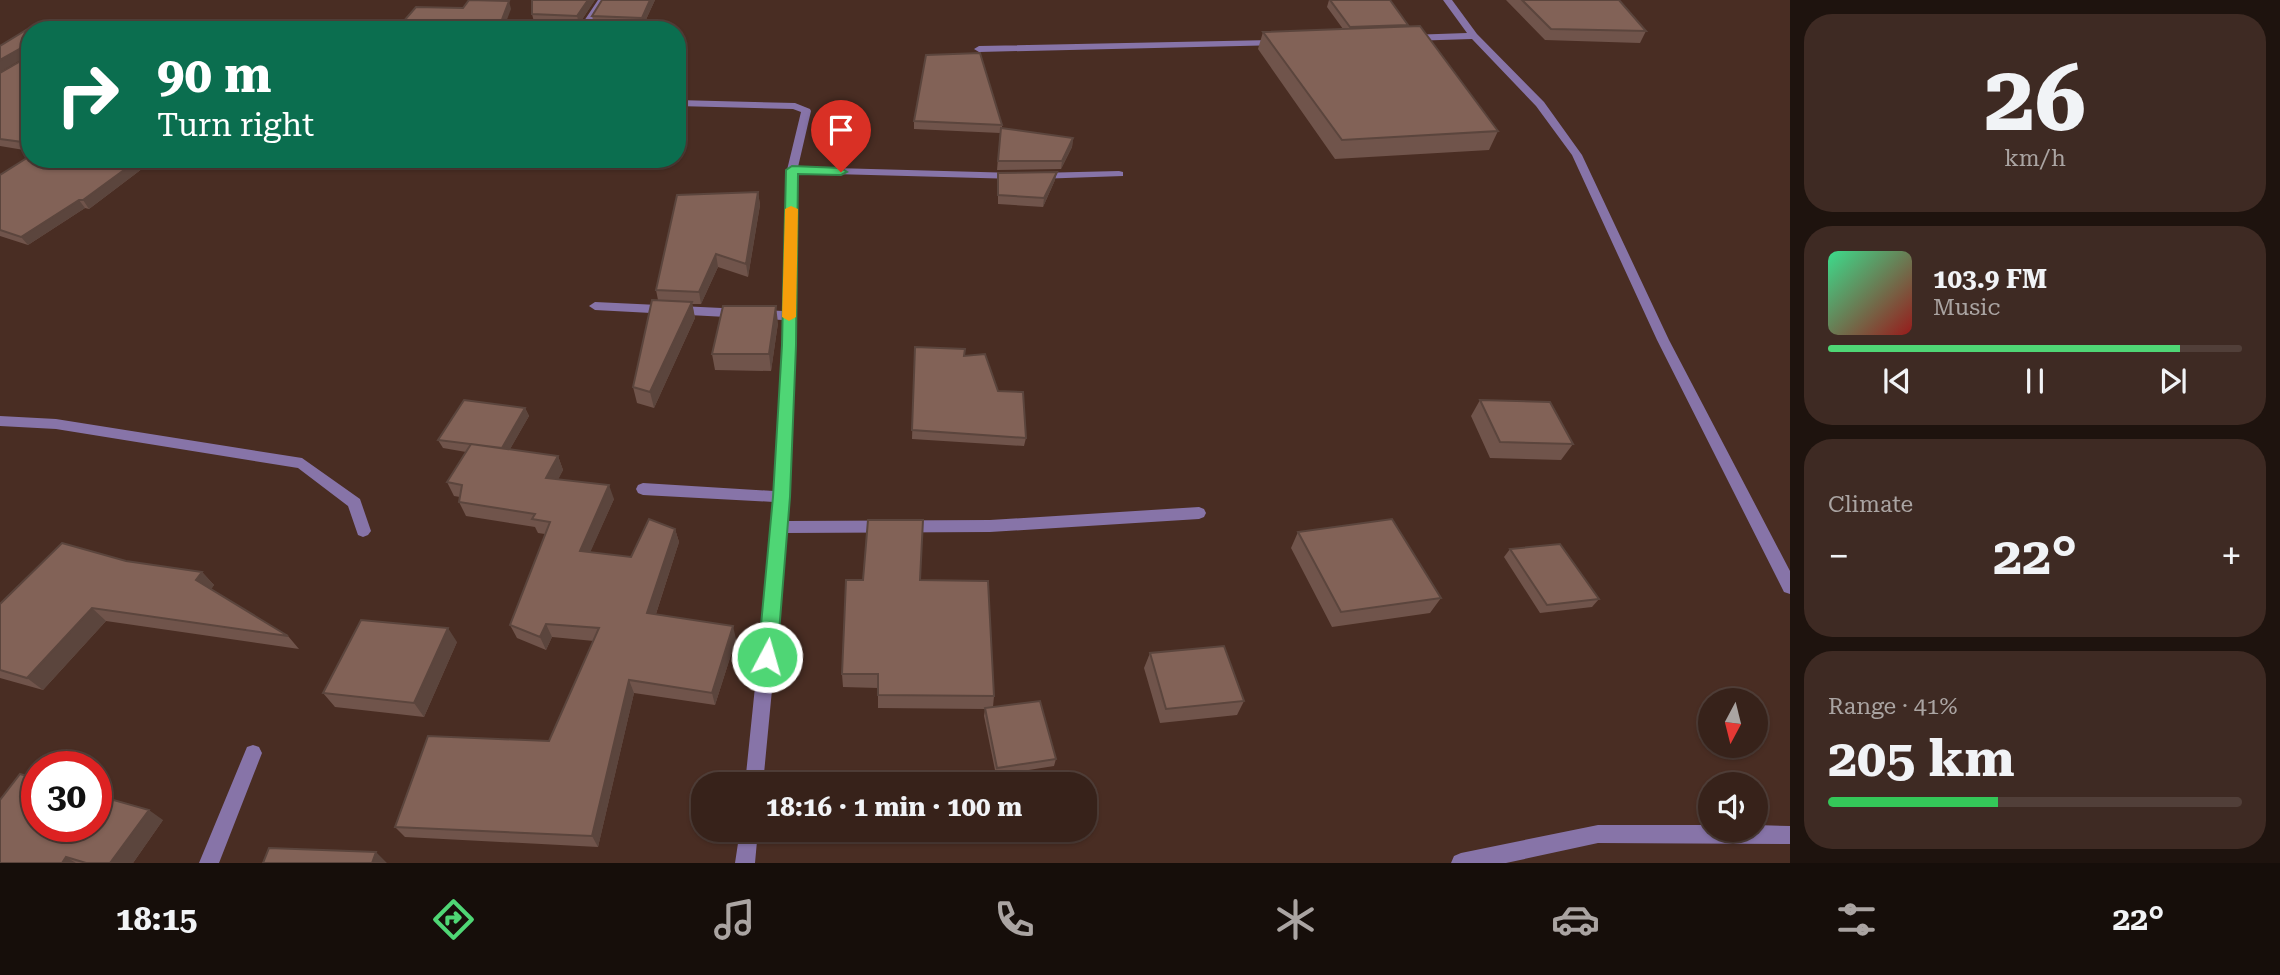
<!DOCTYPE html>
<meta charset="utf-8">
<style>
body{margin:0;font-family:"Roboto Serif",serif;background:#3e2a23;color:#f1f3f6;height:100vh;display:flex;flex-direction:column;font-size:26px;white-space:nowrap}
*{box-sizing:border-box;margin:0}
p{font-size:23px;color:#aaa4a2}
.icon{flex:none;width:38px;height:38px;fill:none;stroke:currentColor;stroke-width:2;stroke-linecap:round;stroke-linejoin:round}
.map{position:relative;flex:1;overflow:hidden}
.details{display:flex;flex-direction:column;gap:14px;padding:14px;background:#1e130e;width:490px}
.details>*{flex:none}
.top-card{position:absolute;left:21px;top:21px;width:665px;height:147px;border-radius:28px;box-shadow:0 2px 5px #0004,0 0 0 2px #513f39;background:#0b6e4f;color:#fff;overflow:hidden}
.needle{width:46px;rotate:187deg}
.fabs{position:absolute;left:1698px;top:688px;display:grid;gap:14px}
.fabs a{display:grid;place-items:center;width:70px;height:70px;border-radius:50%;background:#37221a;box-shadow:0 2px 5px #0004,0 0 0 2px #513f39;font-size:35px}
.speed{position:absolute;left:21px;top:751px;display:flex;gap:14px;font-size:35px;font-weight:700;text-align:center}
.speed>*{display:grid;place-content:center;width:91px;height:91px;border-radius:50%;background:#37221a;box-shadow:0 2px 5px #0004,0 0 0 2px #513f39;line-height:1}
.speed .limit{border:10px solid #d22;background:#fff;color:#111}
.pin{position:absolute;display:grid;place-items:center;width:60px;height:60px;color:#fff;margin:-72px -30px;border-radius:50% 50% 50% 0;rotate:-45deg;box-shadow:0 0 7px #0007}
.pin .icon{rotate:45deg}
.me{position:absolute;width:77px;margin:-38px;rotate:6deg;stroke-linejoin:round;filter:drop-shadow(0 0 5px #0008)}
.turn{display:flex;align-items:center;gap:24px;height:147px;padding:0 21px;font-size:32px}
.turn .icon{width:91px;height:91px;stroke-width:2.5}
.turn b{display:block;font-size:49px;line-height:60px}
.big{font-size:52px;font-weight:700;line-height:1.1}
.details .card{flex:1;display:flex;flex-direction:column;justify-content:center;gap:10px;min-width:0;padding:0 24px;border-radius:28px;background:#3e2a23}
.details .dial{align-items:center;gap:0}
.dial b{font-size:91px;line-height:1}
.song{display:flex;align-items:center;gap:21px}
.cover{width:84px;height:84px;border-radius:10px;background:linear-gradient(135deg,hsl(150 70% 55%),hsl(0 70% 35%))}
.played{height:7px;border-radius:4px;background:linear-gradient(90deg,#4fd675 85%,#513f39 85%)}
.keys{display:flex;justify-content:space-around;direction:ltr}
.heat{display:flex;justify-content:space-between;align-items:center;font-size:38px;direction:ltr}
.charge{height:10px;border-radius:5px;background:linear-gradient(90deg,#34c759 41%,#513f39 0)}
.trip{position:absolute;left:691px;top:772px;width:406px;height:70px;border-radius:28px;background:#37221a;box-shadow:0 2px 5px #0004,0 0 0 2px #513f39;font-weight:700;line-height:70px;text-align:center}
.tab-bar{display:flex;height:112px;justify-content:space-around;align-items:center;background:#160e0a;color:#aaa4a2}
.tab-bar .icon{width:49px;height:49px}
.tab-bar .current{color:#4fd675}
.tab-bar b{font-size:32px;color:#f1f3f6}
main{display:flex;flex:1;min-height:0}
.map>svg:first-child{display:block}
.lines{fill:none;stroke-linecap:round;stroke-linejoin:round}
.minor{fill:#8774a8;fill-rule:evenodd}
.wall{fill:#70544b}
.shaded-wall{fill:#5b453d}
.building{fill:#826257;stroke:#5b453d;stroke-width:2}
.route{fill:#4fd675;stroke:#338b4c;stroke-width:2}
.slow{fill:#f59e0b}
</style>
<main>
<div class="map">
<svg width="1790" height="863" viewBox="0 0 1790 863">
<rect width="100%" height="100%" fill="#492d23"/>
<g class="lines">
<path class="minor" d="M598,0h8l-19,30h-9z
M1443,0h9l25,34 67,68 38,53 87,185 121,231v23l-6,-2 -127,-252 -85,-185 -36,-49 -64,-67 -63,2 -5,-3 5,-3 58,-2z
M1277,40l3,1v4l-301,7 -5,-3 5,-3z
M677,100l118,3 15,6 1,2 -13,56 219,6 5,3 -5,3 -220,-6 -2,143 -7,205 202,-1 209,-13 5,2 2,4 -2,4 -5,2 -209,13 -203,1 -24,251h-18l29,-282 -131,-7 -5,-2 -2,-4 2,-4 5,-2 131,8 9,-171 -188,-10 -6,-4 6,-4 188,9 4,-141 14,-58 -8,-3 -116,-3z
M1119,171l4,1v4l-86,3 -5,-3 5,-3z
M0,416l56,3 246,39 58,41 11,32 -3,4 -5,2 -5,-2 -10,-29 -50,-38 -242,-39 -56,-3z
M253,745l6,2 3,6 -43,110h-20l48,-116z
M1598,825h112v5h45v-5l35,1v18l-192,-1 -92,20h-55l3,-7 7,-3z
M740,830h18l-3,33h-20z"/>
</g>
<path class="wall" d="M532,0h63l-16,24 -45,-2 -2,-8z
M602,0h53l-12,26 -49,-2 -2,-8z
M1329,0h61l18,25 -1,1 91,105 -9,19 -154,9 -77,-110 5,-17 80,-3 -16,-22z
M1506,0h113l27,31 -6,12 -95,-3z
M30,30v121l-30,-5v-73l26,-15v-2l-26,16v-26z
M914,121l88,4v4l71,9 -1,9 -11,22 -64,1 3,-37 -86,-4z
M30,159h125l-66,50 -4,-1 -57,37 -28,-9v-61z
M998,173l57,7 -12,27 -45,-3z
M758,192l2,13 -12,72 -30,-10 -17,37h-9l3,14 -41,90 -17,-5 -4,-16 25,-87 -2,-10z
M778,323l-7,48 -56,-1 -3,-16z
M915,347l49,9 34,35 28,47 -2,8 -112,-7z
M1480,400l93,44 -12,16 -71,-2 -19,-42z
M525,408l4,8 -19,33 48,7 5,14 -5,9 56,20 -24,53 41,5 44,-28 4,13 -23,72 80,25 -21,66 -81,-12 -36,154 -193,-10 -10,-10 154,-86 45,-100 -42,-4 -6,13 -29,-12 -7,-13 35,-91 -7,-1 -3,-6 -69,-11 -7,-14 1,-5 -6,-1 -7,-14 19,-30 -23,-4 -5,-8z
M1298,532l143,66 -11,15 -98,14 -41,-79z
M1510,549l89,50 -7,8 -52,6 -36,-56z
M126,561l76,11 12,13 -3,4 77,47 11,13 -193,-28 -63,69 -43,-12v-74z
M920,580l74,116 -1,11 63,52 -2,7 -58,9 -12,-59 1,-7 -107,-1v-20l-35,-1 -1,-13z
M457,642l-33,75 -89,-10 -12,-14z
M1150,653l94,48 -7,14 -77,8 -16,-55z
M163,820l-30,43h-133z"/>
<path class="shaded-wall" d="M588,0h7l-16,24 -2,-8z
M650,0h5l-12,26 -1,-8z
M509,1l2,8 -8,21h-5z
M23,47l6,8 -29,17v-12z
M1073,138l-1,9 -11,22 1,-8z
M139,159h16l-66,50 -6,-9z
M1057,172l-2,8 -12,27 1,-9z
M758,192l2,13 -12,72 -2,-13z
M79,200l6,8 -57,37 -7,-8z
M716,254l2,13 -17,37 -2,-12z
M692,302l3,16 -41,90 -4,-16z
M776,306l2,17 -7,48 -2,-17z
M525,408l4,8 -24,42 -3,-9z
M558,456l5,14 -11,22 -6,-14z
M609,485l5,14 -29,65 -5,-13z
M675,529l4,13 -27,84 -5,-13z
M202,572l12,13 -6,9 -12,-14z
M92,608l14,13 -63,69 -16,-12z
M546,624l6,13 -6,13 -6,-13z
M733,626l3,13 -21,66 -3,-12z
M448,628l9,14 -33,75 -10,-14z
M629,680l5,13 -36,154 -6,-11z
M149,810l14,10 -30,43h-23z
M376,852l11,11h-15z
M66,857l10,6h-14z"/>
<path class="building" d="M469,0l40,1 -11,29h-102l20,-23 47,1z
M532,0h56l-11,16 -45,-2z
M602,0h48l-8,18 -50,-2z
M1330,0h60l18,25 -58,2z
M1522,0h97l27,31 -95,-2z
M1420,26l78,105 -156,9 -79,-108z
M31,27l17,3h-18v113l-30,-4v-66l26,-15 1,-11h-4l-23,13v-14z
M980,53l22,72 -88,-4 12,-66z
M1001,128l72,10 -11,23h-64z
M30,156v3h109l-56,41h-4l-58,37 -21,-7v-55z
M1057,172l-13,26 -46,-3v-22z
M758,192l-12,72 -30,-10 -17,38 -43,-2 21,-95z
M652,300l40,2 -42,90 -17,-5z
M723,306h53l-7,48h-57z
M915,347l50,2 -1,7 21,-2 13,37 25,1 3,46 -114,-8z
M464,400l61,8 -23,40 -64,-8z
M1480,400l70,2 23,42 -73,-2z
M471,444l87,12 -12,22 63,7 -29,66 51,6 18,-38 26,10 -28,84 86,13 -21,67 -83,-13 -37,156 -197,-9 33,-91 121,5 50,-113 -53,-4 -6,13 -30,-12 40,-103 -18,-3 3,-5 -76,-12 3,-17 -15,-3z
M1392,519l49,79 -100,14 -43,-80z
M868,520h55l-3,60 68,1 6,115 -116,-1v-21h-36l4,-94h17z
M62,543l64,18 76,11 -6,8 92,56 -196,-28 -65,70 -27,-8v-66z
M1560,544l39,55 -52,6 -37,-56z
M361,620l87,8 -34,75 -91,-10z
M1224,646l20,55 -78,8 -16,-56z
M1040,701l16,58 -59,9 -12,-60z
M20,774l17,5v47h59v-31l53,15 -39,53h-24l-20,-6 -4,6h-62v-63z
M269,848l107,4 -4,11h-109z"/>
<path class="route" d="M792,166l49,2 6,4 -6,3 -43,-1 -2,171 -6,152 -13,160 -3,6 -7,3 -7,-3 -2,-6 15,-160 9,-152 4,-175z"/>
<path class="slow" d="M791,206l7,3 -2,108 -7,4 -7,-4 3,-108z"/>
</svg>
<div class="fabs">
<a><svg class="needle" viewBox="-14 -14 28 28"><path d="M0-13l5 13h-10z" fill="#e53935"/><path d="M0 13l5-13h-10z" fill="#aaa4a2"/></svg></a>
<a><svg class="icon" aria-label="sound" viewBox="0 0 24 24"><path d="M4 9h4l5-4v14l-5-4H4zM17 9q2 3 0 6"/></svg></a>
</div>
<div class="speed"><div class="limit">30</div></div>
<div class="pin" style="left:841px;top:172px;background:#d93025"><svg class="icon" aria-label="arrive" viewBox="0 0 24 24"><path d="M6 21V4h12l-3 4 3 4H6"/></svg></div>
<svg class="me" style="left:767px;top:657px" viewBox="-20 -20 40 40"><circle r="17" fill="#4fd675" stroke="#fff" stroke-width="3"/><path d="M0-11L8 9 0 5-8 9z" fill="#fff"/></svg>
<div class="trip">18:16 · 1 min · 100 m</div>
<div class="top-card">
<div class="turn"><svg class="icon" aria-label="right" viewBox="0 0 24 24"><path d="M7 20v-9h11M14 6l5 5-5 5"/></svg><div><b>90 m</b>Turn right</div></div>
</div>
</div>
<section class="details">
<div class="card dial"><b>26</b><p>km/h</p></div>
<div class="card">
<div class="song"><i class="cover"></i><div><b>103.9 FM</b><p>Music</p></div></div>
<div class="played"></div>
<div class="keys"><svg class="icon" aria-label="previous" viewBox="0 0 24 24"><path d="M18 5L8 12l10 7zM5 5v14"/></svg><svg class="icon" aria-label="pause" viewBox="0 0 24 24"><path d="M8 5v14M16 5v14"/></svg><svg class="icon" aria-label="next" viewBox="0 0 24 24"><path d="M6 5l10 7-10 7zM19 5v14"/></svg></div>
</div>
<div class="card"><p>Climate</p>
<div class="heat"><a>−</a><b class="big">22°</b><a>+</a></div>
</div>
<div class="card"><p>Range · 41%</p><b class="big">205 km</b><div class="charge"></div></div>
</section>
</main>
<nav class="tab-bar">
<b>18:15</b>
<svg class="icon current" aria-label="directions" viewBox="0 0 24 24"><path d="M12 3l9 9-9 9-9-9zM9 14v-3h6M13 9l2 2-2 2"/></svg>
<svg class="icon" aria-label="music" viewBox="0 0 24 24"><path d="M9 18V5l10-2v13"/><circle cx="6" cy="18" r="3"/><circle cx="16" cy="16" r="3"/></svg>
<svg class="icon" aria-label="phone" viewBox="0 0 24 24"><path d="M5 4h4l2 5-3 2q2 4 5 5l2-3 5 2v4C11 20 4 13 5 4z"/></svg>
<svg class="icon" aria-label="climate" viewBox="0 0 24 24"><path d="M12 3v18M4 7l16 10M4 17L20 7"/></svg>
<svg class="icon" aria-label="car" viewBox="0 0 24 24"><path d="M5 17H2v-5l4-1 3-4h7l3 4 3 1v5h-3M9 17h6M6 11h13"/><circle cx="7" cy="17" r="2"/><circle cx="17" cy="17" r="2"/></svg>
<svg class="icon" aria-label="filters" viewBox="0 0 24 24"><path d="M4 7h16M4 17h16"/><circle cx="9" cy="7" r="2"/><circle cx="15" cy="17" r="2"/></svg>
<b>22°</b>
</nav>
